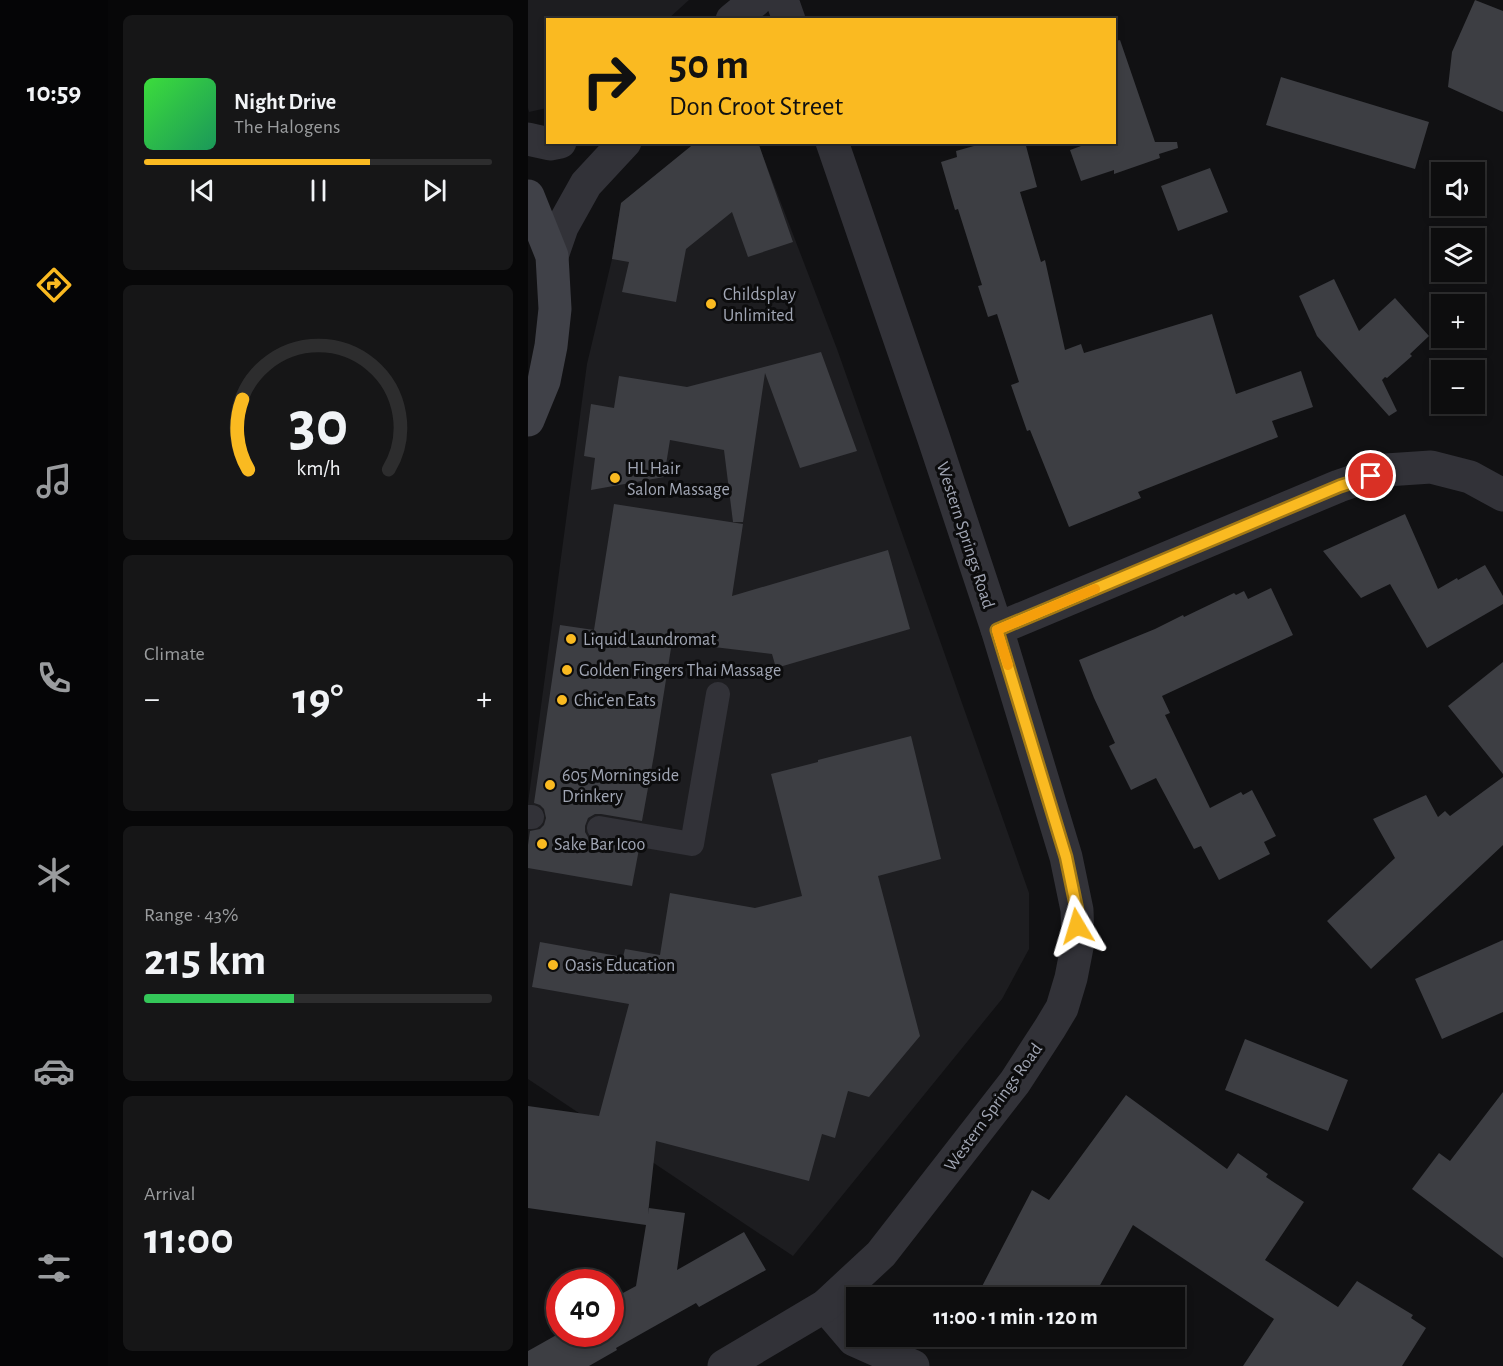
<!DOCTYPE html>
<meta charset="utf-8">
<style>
body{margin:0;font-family:"Alegreya Sans",sans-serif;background:#161617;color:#f1f3f6;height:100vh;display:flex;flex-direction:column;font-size:22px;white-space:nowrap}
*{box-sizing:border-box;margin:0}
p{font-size:20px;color:#9a9c9e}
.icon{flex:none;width:33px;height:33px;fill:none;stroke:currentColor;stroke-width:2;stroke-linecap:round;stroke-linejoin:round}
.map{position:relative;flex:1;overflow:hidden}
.details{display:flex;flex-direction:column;gap:15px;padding:15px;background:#070708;width:420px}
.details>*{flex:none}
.guide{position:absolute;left:18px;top:18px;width:570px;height:126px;border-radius:0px;box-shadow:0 3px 9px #0003,0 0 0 2px #2d2d2e;background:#faba21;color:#111;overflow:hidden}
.controls{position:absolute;left:903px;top:162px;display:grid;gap:12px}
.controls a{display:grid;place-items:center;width:54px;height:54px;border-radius:0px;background:#0d0d0e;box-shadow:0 3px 9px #0003,0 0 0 2px #2d2d2e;font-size:30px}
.speed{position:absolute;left:18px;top:1269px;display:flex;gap:12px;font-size:30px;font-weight:700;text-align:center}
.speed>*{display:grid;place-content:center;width:78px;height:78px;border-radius:50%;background:#0d0d0e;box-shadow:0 3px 9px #0003,0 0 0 2px #2d2d2e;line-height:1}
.speed .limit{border:9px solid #d22;background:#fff;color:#111}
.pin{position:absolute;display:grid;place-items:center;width:51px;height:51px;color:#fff;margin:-26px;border:3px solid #fff;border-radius:50%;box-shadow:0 2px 6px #0007}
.me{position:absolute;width:66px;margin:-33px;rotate:353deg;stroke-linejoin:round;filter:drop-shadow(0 0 4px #0008)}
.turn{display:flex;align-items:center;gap:21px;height:126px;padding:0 24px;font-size:27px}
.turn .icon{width:78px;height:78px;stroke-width:2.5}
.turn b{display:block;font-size:42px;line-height:51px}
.big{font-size:45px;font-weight:700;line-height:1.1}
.details .widget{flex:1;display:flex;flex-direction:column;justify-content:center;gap:9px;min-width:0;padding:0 21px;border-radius:9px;background:#161617}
.details .dial{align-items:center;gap:0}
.dial svg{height:156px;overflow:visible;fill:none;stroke:#2d2d2e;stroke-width:7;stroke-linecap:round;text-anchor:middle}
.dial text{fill:#f1f3f6;stroke:none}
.song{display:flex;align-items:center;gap:18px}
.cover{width:72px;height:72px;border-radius:9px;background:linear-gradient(135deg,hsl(120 70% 55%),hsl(150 70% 35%))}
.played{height:6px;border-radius:3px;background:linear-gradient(90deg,#faba21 65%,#2d2d2e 65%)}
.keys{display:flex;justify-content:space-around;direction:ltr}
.heat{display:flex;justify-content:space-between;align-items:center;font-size:33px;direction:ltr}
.charge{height:9px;border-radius:4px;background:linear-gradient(90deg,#34c759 43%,#2d2d2e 0)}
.trip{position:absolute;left:318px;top:1287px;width:339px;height:60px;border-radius:0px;background:#0d0d0e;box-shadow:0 3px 9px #0003,0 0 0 2px #2d2d2e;font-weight:700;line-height:60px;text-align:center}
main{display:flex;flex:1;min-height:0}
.tab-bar{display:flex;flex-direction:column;width:108px;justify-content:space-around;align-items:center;background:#050506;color:#9a9c9e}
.tab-bar .icon{width:42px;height:42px}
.tab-bar .on{color:#faba21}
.tab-bar b{font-size:27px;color:#f1f3f6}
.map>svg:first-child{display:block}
.built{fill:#1d1d20}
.building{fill:#3d3e43}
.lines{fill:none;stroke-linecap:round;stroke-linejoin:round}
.service{stroke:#323238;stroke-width:24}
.minor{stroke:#323238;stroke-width:33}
.tertiary{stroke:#323238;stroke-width:33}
.secondary{stroke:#404148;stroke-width:33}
.route-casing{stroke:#a27915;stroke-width:15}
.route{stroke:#faba21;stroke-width:10}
.slow{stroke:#f59e0b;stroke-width:10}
.poi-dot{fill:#faba21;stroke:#0c0c0d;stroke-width:2}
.labels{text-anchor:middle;stroke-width:6;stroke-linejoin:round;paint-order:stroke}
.poi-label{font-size:18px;fill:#a1a6b4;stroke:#0c0c0d;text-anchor:start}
.street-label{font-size:18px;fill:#a1a6b4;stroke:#0c0c0d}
</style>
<main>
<nav class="tab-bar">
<b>10:59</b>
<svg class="icon on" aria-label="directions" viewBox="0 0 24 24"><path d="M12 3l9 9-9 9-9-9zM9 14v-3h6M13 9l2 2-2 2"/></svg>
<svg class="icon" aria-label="music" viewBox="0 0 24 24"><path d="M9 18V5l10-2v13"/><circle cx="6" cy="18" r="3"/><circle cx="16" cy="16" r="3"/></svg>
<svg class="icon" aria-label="phone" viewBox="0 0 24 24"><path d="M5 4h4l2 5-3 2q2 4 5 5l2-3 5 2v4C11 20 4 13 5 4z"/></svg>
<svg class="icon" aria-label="climate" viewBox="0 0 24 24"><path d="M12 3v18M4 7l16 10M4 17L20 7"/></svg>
<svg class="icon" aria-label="car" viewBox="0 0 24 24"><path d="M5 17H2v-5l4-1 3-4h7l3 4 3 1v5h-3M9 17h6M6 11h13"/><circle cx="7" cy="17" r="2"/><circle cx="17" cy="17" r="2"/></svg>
<svg class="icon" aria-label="filters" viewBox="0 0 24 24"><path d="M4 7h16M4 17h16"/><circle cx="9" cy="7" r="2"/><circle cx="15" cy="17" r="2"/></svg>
</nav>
<section class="details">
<div class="widget">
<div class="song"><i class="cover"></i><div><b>Night Drive</b><p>The Halogens</p></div></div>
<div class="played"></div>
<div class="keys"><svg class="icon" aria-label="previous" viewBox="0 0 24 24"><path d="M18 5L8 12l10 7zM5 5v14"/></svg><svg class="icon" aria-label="pause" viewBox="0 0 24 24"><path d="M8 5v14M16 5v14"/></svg><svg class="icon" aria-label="next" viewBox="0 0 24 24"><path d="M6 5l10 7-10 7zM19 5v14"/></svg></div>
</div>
<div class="widget dial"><svg viewBox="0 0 100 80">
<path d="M14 69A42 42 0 1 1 86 69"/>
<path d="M14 69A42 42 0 0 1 11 33" stroke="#faba21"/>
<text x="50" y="56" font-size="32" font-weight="700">30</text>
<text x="50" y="72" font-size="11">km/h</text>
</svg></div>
<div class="widget"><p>Climate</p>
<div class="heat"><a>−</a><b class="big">19°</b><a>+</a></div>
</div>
<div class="widget"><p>Range · 43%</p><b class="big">215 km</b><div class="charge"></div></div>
<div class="widget"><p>Arrival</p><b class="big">11:00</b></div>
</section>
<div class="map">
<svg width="975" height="1366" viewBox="0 0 975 1366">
<rect width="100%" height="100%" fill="#111113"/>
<path class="built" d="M0,0h161l-21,19 -120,1 -1,88 -18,4 -1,-4z
M168,143h62l79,206 192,544v56l-27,50 -209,257 -265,-177v-276l59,-439 25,-105 9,-56z"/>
<path class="building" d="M947,0l28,11v101l-55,-25 4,-35z
M592,40l35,102h22l1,6 -19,6 1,4 -46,16v-4l-33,11 -11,-31 22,-8h22v-101z
M753,77l148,45 -14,47 -149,-44z
M168,142h62l35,100 -45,15 -16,-45 -46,37 -10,53 -54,-10 7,-30 -17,-3 9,-56z
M460,142h37l12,45 -17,5 21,70 4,-2 20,90 16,-6 3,9 128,-39 24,80 65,-23 12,36 -41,14 6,16 -140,55 3,6 -72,29 -39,-97 -3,1 -16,-46 8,-3 -22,-68 -9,3 -10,-31 4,-1 -24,-76 -3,1 -14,-48 16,-5 -1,-6z
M682,168l18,44 -50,19 -17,-45z
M806,279l25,52 36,-33 34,38 -19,18 2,2 -25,22 -2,-1 -3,3 15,31 -8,5 -72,-80 -18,-40z
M293,352l36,99 -57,17 -35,-95 -22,149h-10l-9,-72 -54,-10 -6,37 -73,13 4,-32 -11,-2 7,-52 23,4 5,-32 68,11z
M86,504l129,20 -11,72 156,-46 22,79 -134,39 -4,-14 -100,-12 -18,113 -12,66 -41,-7h-6l-7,4 -3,8v6l4,7 7,3 43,7 -7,37 -104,-18v-23l2,-14 10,-2 4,-4 2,-7 -2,-9 -4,-4 -6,-2 26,-178 34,5z
M877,514l33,75 19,-11 1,2 27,-15 18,31v8l-76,44 -37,-64 -29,14 -38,-47z
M743,588l22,47 -131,61 8,17 -5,2 45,93 31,-16 2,3 9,-5 24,46 -12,6 6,12 -51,26 -18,-34 -7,3 -38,-71 -25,12 -22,-44 6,-3 -21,-45 -15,-38 76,-31 28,-14 1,2 50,-24 2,2 8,-4 4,8z
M975,662v112l-55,-68z
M383,736l30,123 -63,17 42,160 -51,61 -21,-6 -13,47 -13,-4 -13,47 -153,-40 -8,73 1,-6 36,5 -8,57 67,-38 22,38 -67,37 -3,-4 -41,23 -39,22 1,2 -28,16h-61v-15l32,-18 50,1v-34l26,-14 10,-61 -118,-17v-102l71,10 30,-112 -97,-17 8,-45 83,15 2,-8 35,6 10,-62 85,15 47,-12 -31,-122 47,-12v-2z
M975,777v68l-132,124 -44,-48 68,-63 -22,-39 53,-24 12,22 7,-6 5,5z
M975,940v72l-61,27 -27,-60z
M717,1039l103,41 -20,51 -103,-41z
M975,1092v166l-91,-69 27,-36 11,8z
M598,1095l101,74 11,-16 30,21 -2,3 38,25 -39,58 73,47 19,-26 56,34 -2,3 15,10 -24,38h-159l31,-47 -141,-94 -40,73h-117l56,-108 17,10z"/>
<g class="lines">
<path class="service" d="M0,817h4
M71,828l93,16 26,-150"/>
<path class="minor" d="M469,629l342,-143 47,-16 45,-3 39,10 33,18
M297,1306l29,34 59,26"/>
<path class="tertiary" d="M254,0l7,20
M204,20l24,-20
M0,139l22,5 10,-2
M24,256l10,-29 24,-43 39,-42
M196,1366l101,-60 56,-52 134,-172 35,-54 12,-20 9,-30 7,-36 -1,-32 -11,-53 -69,-228 -64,-193 -101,-294"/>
<path class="secondary" d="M0,196l24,60 3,53 -4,37 -7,35 -16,39"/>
</g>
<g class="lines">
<g class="route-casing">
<path id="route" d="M549,926v-16l-11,-53 -69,-227 343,-144 31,-10"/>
</g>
<use href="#route" class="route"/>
<path class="slow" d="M480,665l-11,-35 98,-41"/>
</g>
<g class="poi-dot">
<circle cx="183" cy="304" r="6"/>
<circle cx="87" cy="478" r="6"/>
<circle cx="43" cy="639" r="6"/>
<circle cx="39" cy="670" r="6"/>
<circle cx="34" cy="700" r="6"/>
<circle cx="22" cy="785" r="6"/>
<circle cx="14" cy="844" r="6"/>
<circle cx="25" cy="965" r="6"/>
</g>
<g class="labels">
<g class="poi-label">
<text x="195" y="300">Childsplay<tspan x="195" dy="21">Unlimited</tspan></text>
<text x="99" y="474">HL Hair<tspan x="99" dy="21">Salon Massage</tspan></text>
<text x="55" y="645">Liquid Laundromat</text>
<text x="51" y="676">Golden Fingers Thai Massage</text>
<text x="46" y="706">Chic'en Eats</text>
<text x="34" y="781">605 Morningside<tspan x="34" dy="21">Drinkery</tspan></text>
<text x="26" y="850">Sake Bar Icoo</text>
<text x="37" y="971">Oasis Education</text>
</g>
<g class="street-label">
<text transform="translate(438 535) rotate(72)" y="6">Western Springs Road</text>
<text transform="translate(465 1107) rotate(-54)" y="6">Western Springs Road</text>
</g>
</g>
</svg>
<div class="controls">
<a><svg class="icon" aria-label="sound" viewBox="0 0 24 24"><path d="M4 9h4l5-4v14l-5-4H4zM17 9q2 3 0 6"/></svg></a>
<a><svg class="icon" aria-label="layers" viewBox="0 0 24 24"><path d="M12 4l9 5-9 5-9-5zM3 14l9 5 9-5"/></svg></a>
<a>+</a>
<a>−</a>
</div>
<div class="speed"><div class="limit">40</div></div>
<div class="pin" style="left:843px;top:476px;background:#d93025"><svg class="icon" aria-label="arrive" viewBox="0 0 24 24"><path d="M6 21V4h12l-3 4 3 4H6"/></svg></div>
<svg class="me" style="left:549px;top:926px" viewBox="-20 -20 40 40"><path d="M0-17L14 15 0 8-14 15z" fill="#faba21" stroke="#fff" stroke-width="4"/></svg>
<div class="trip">11:00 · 1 min · 120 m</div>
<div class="guide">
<div class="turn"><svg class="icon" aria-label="right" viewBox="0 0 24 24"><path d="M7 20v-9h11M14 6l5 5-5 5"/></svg><div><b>50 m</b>Don Croot Street</div></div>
</div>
</div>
</main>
